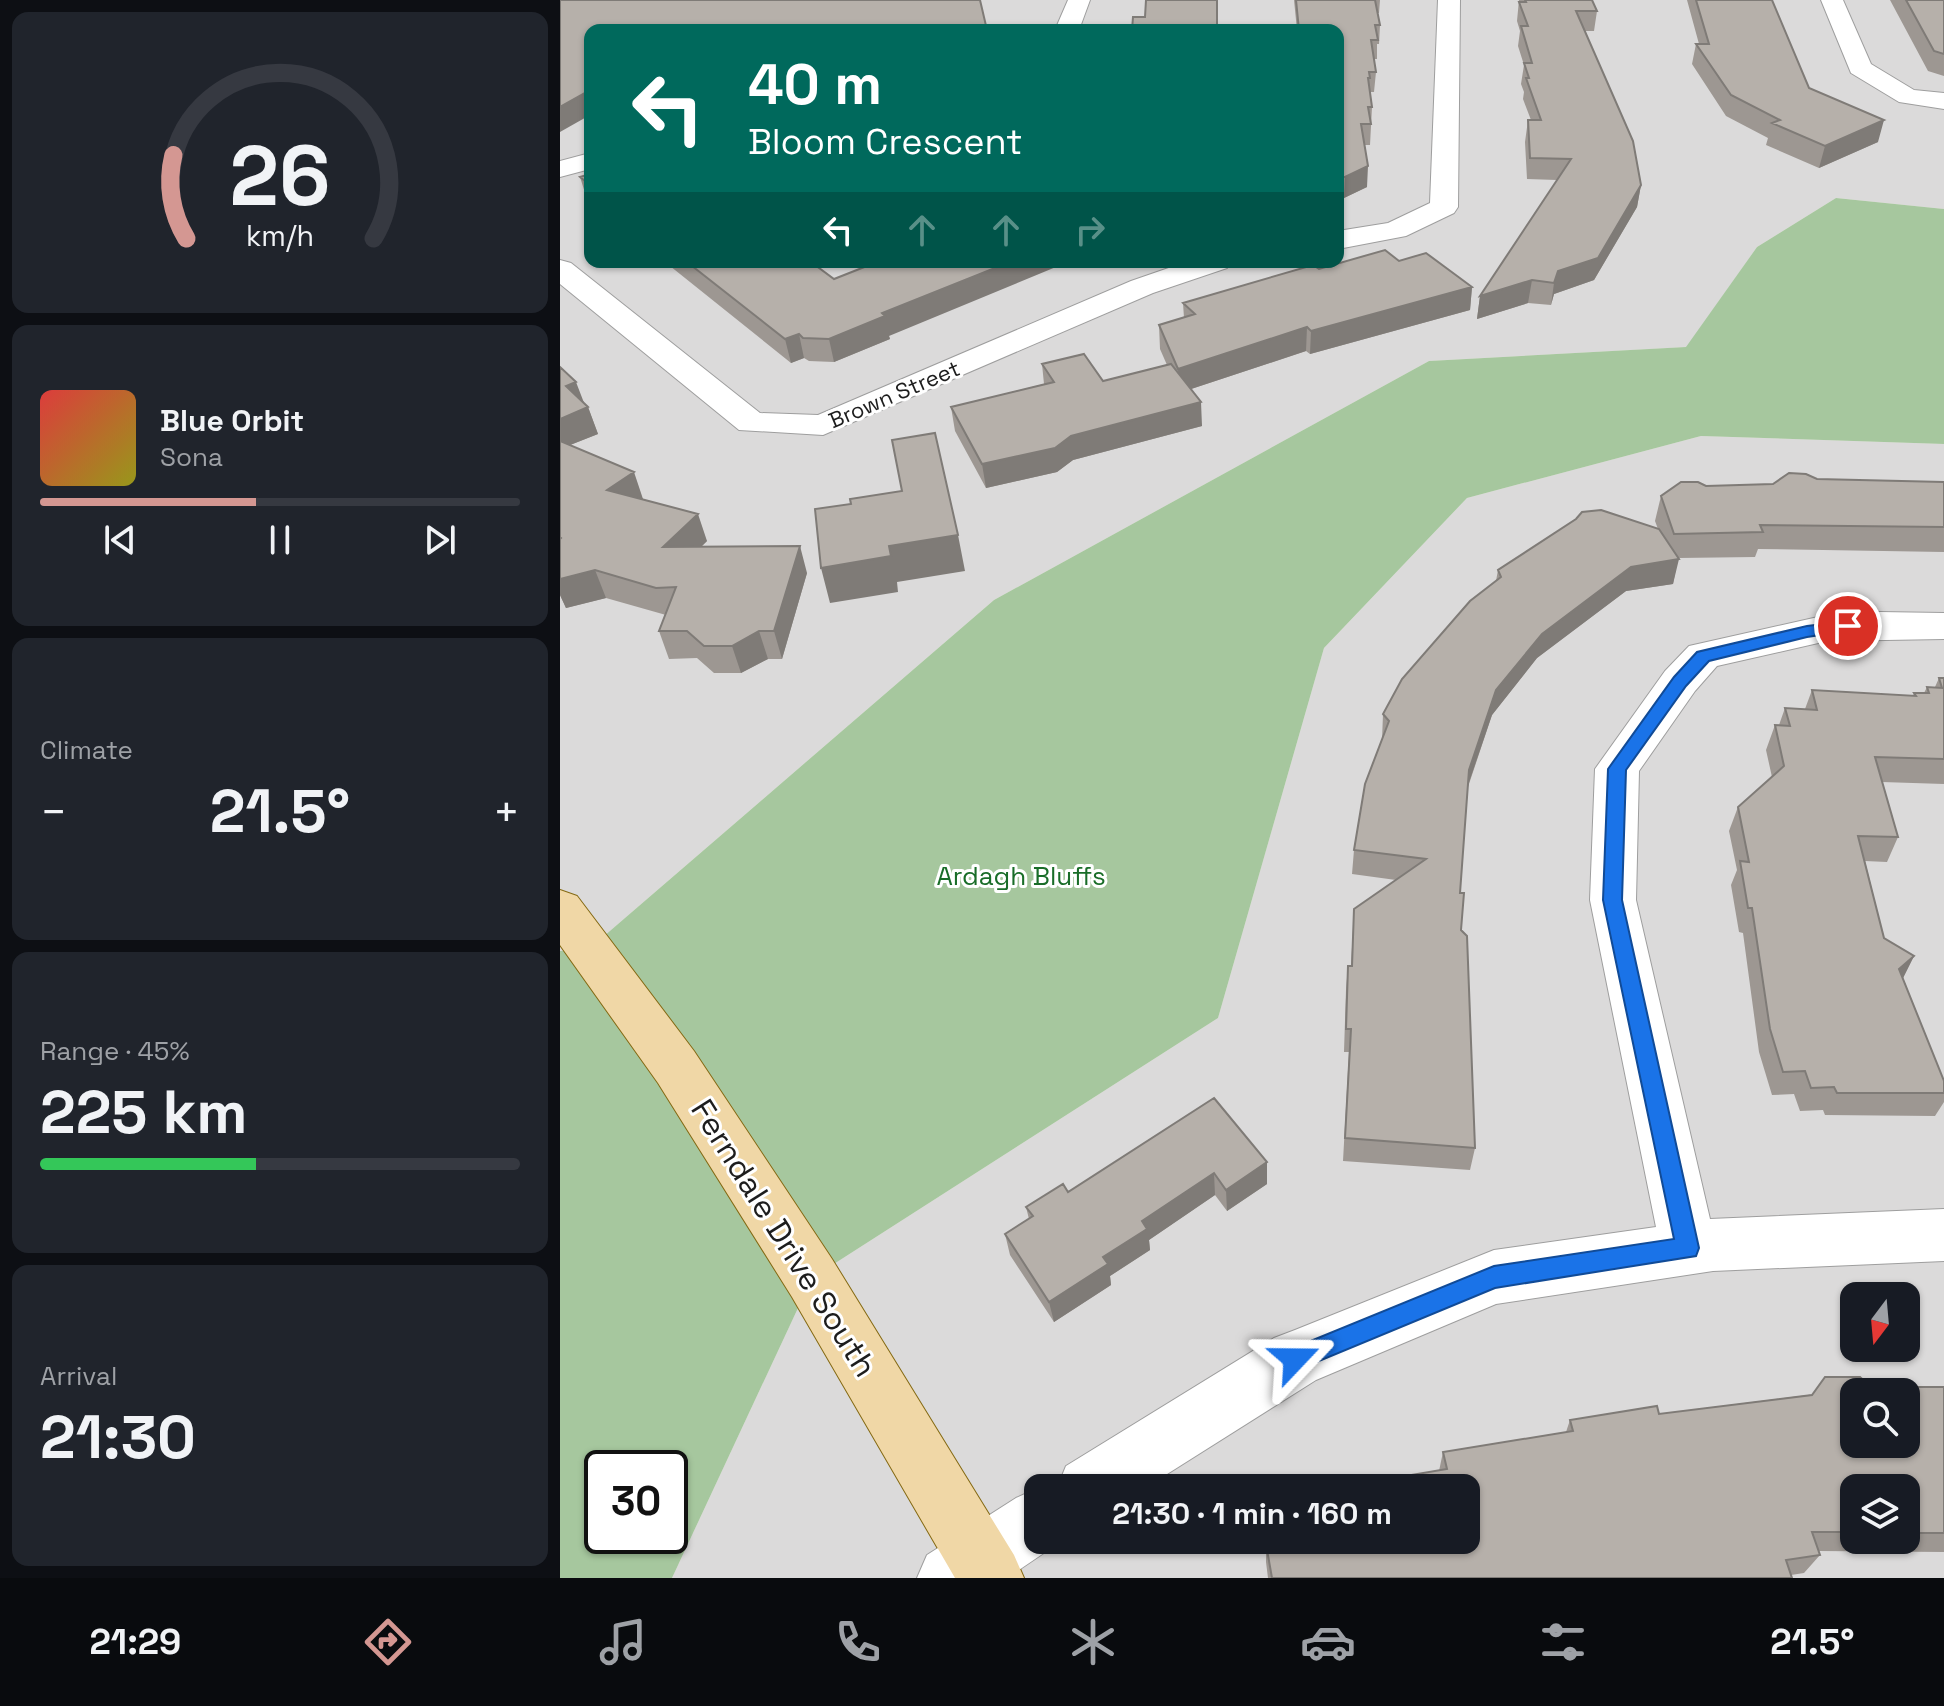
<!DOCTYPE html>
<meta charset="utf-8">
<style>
body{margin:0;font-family:"Space Grotesk",sans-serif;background:#20242c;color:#f1f3f6;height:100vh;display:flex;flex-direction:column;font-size:30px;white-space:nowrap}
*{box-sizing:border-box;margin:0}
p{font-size:26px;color:#9ea1a6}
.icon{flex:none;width:44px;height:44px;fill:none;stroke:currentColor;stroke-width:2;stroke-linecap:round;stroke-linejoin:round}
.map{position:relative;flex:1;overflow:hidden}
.drawer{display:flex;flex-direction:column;gap:12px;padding:12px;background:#0d0f14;width:560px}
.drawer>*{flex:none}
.guide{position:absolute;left:24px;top:24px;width:760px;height:244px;border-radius:16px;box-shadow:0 2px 6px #0004;background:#00695c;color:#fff;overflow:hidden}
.needle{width:52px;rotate:196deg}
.fabs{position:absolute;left:1280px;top:1282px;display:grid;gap:16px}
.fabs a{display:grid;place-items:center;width:80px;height:80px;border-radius:16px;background:#171b24;box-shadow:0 2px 6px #0004;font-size:40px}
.speed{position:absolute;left:24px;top:1450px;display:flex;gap:16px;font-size:40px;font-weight:700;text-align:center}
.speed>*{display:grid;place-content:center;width:104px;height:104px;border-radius:50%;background:#171b24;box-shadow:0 2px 6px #0004;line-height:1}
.speed .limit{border:4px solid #111;border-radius:12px;background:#fff;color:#111}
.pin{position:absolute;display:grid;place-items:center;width:68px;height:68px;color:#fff;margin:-34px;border:4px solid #fff;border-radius:50%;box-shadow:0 2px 8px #0007}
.me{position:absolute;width:88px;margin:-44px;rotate:67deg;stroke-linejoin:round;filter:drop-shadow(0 0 6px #0008)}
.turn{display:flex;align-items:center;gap:28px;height:168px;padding:0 32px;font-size:36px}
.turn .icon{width:104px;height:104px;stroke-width:2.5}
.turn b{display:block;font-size:56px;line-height:68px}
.lanes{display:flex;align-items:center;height:76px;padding:0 32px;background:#0003;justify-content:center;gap:40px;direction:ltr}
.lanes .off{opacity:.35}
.big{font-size:60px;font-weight:700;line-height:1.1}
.drawer .tile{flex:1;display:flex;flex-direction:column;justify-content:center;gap:12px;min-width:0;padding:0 28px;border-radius:16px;background:#20242c}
.drawer .dial{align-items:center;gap:0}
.dial svg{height:208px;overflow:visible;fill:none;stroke:#363941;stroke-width:7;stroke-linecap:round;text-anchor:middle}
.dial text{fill:#f1f3f6;stroke:none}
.song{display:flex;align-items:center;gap:24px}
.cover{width:96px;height:96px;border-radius:12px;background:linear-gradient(135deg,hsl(0 70% 55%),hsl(60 70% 35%))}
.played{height:8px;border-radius:4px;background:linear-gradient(90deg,#d49792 45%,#363941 45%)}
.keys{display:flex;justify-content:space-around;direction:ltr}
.heat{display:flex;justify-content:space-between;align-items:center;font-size:44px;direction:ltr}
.charge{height:12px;border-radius:6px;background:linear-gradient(90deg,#34c759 45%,#363941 0)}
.trip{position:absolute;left:464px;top:1474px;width:456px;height:80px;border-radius:16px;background:#171b24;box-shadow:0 2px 6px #0004;font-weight:700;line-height:80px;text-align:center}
.menu{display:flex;height:128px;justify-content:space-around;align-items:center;background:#090b0e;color:#9ea1a6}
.menu .icon{width:56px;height:56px}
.menu .selected{color:#d49792}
.menu b{font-size:36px;color:#f1f3f6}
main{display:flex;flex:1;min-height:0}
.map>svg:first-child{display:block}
.residential{fill:#dbdada;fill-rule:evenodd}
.forest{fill:#a6c79e;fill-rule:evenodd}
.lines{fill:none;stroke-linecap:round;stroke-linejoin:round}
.minor-casing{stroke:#9e9e9e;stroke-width:2}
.major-casing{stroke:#846912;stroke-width:2}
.minor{fill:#fff;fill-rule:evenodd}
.major{fill:#f0d7a6;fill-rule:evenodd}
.wall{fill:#9d9792;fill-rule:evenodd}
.shaded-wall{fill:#7f7b77}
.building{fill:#b6b0aa;stroke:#7f7b77;stroke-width:2;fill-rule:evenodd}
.route{fill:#1a73e8;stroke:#114b97;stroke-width:2}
.labels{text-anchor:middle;stroke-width:6;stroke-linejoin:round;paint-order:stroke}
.far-street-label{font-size:22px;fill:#1d1d1d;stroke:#fff}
.park-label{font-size:26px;fill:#196d28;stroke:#fff}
.near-street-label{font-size:32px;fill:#1d1d1d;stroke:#fff}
</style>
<main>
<section class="drawer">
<div class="tile dial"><svg viewBox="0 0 100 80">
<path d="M14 69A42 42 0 1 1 86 69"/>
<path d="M14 69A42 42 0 0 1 9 37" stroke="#d49792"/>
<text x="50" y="56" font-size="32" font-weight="700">26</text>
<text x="50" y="72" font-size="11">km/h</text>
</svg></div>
<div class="tile">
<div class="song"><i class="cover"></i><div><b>Blue Orbit</b><p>Sona</p></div></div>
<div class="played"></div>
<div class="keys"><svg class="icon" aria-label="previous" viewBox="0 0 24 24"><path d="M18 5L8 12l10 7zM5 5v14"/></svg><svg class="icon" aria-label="pause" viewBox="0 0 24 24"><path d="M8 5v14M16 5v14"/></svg><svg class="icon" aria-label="next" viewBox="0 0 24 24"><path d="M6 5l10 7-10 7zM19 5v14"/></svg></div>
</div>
<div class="tile"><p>Climate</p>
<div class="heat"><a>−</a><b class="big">21.5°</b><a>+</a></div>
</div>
<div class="tile"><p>Range · 45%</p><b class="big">225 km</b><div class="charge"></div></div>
<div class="tile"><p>Arrival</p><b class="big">21:30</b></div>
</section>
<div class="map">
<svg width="1384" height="1578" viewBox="0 0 1384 1578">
<rect width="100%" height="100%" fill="#edebe4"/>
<path class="residential" d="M0,0h1384v209l-108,-11 -79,49 -70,100 -258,14 -435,239 -405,349 -29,2zM30,30h748v232h-748z
M1141,436l243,8v1134h-1272l140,-300 406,-260 106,-370 143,-150zM1294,1296h52v52h-52zM1294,1392h52v52h-52zM478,1488h428v52h-428zM1294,1488h52v52h-52z"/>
<path class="forest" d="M1276,198l108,11v235l-243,-8 -234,62 -143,150 -106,370 -406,260 -140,300h-112v-627l29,-2 405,-349 435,-239 257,-14 71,-100zM42,1468h68v68h-68z"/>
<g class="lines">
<g class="minor-casing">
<path id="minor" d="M508,0h22l-11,30h-24z
M878,0h22l-2,207 -4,6 -48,23 -68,13v-18l50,-8 42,-20z
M1261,0h22l28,64 43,26 30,3v16l-45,-7 -48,-29z
M30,153v16l-30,8v-16z
M0,260l11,3 189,150 58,2 313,-134 55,-19h45l-4,6 -74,25 -330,142 -84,-5 -179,-146z
M1319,612l65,1v26l-117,2 -110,25 -22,25 -56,80 -3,129 74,319 234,-10v52l-231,10 -217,33 -180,76 -171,108h-88l9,-22 208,-128 21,-8 199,-80 162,-23 -66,-327 5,-131 70,-98 24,-25 138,-31z
M478,1488v52h23l-1,2 -53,36h-90l10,-23 89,-57z"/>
</g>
<g class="major-casing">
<path id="major" d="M0,890l17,6 117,155 138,208 182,296 10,23h-69l-163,-281 -134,-214 -98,-138z"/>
</g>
<use href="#minor" class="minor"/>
<use href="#major" class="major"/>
</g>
<path class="wall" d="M734,0h86l-1,13h-2l3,12 -1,19h-2v15h-3l2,13 -2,20h-4l2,15 -2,38h-6l3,42 -23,11h-6v-168h-41z
M959,0h73l5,11 -3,20h-9l56,154 -4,22 -43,73 -40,14 -3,11 -23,-2 -51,16 3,-23 77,-116 -30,-1 -2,-37 3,-22h3l-8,-21 1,-7 -3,-8 3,-19 -6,-19 2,-15 -3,-10z
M1127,0h85l37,88 69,54 -59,26 -53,-23 2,-7 -42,-22 -34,-52 4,-20h3z
M1330,0h54v76l-16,-5z
M30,174v28l-3,-3 -7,-22z
M839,261l73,26 -2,23 -160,44 -4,-3 -115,38 11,37 -129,34 -16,12 -71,16 -31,-57 -4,-24 93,-23 -2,-20 61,17 64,-16 -7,-16 -1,-24 25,-7 -1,-15 136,-34z
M105,262h146l78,74 1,3 -56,23 -25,-1 -5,-3 -13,5z
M0,367l24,36 4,4 10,27 -28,11 73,54h-1l65,42 -6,6 106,26 -25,86h-14l-27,14h-27l-17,-15 -28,1 -10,-28 7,-16 -60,-17 -40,10 -6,-13z
M1257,479l127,3v70l-186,-3 -3,8 -77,1 -5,26 -47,7 -89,67 -45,57 -24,72 -8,106 1,37 14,218 -5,22 -127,-9 6,-109h-5l2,-62 2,-24h3l3,-57 42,-29 -44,-6 2,-24 28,-110 1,-26 113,-133 2,-11 160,-41 -3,-8 6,-25 45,-10 67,-2z
M1379,678h5v106l-62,-2 16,55 -11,25 -22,-1 19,77 30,18 -11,22 41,103v21l-9,14 -110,-1 -2,-5 -23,1 -6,-17 -22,1 -13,-43 -16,-119 -4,-1 -8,-47 6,-15 -8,-39 9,-24 34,-30 -6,-27 9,-25h4l6,-17 20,1 7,-19 101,6 1,-3h10l3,-6h8z
M654,1098l53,86 -40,27 -12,-16 -66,45 1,10 -40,26 1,9 -57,37 -44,-67 -5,-21 24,-15 -3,-12 42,-15z
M1311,1387h73v165l-126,-1 2,4 -16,18 -13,2 1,3h-524l-2,-16v-18l200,-4v-52h-58l3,-13 28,-4 4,-19 123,-20 4,-12 89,-6zM1294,1488h52v52h-52z"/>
<path class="shaded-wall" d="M30,90v25l-30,17v-25z
M1324,120l-6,22 -59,26 6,-22z
M808,166l-1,21 -23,11 1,-21z
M1081,185l-4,22 -43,73 -40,14 -3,11 3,-22 4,-12z
M450,262h58l-179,74 1,3 -56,23 -5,-23 53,-26z
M972,280l-4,23 -51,16 3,-23z
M912,287l-2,23 -160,44 1,-23z
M747,327l-1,24 -127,42 -1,-24z
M239,334l5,24 -13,5 -6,-24z
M16,382l10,26 2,-1 10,27 -38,15v-30l6,-33z
M641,402l1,24 -129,34 -16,12 -71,16 -4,-24 89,-28z
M74,472l9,27 -26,18 -10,-27z
M138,514l9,27 -34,33 -10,-27z
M398,535l7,36 -68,11 1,10 -68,11 -9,-35 68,-22z
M240,546l7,27 -25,86 -8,-28z
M1119,559l-6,25 -47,7 -89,67 -45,57 -27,79 4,-24 27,-80 46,-56 89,-67z
M35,570l11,28 -40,10 -6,-13v-16z
M199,631l9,28 -27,14 -9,-27z
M1354,956l-12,24 -3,-11z
M707,1162v22l-40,27 -1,-21z
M654,1173l1,22 -66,45 1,10 -40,26 1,9 -57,37 -5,-20 54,-45 39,-36z"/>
<path class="building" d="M0,0h420l7,30h-397v60l-30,17z
M586,0h71v30h-85l1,-13h12z
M736,0h79l5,25h-5l3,15h-7l5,32h-7l1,6h-2l4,29h-4l3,17h-10l7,42 -23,11h-7v-147h-39z
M965,0h67l5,11h-21l57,130 8,44 -43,73 -40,13 -4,12 -22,-3 -52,16 91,-137 -41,-1 -2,-38h13l-15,-42h3l-5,-15h8l-11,-37h7l-9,-24h7z
M1136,0h76l37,88 75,32 -59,26 -53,-23 8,-3 -49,-25 -35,-51h13z
M1346,0h38v54l-10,-3z
M30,174v11l-10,-8z
M825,250l14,11 27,-8 46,34 -161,44 -4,-4 -129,42 -19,-44 36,-11 -12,-11 130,-38 6,4z
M127,262h124l23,17 43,-17h133l-128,51 3,3 -56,23 -26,-1 -4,-4 -14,5z
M524,354l19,27 68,-17 30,38 -130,34 -16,12 -73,16 -31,-57 103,-25 -12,-18z
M0,367l16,15 -10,4 22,21 -28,12z
M375,433l23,102 -69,11 2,10 -70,12 -6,-59 36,-5 -1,-5 52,-8 -10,-51z
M0,441l74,31 -27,18 91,24 -35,33 137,-1 -26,85h-15l-27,15h-28l-17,-15h-28l17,-44 -20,1 -61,-18 -35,9v-40l1,-1 -1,-1z
M1229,473l17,1 11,5 127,3v45l-184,-2 3,7 -89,2 -13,-38 20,-14h17l8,4 67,-2z
M1041,510l58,19 20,30 -48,8 -89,67 -46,56 -27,80 -9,123h4l-3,37 6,6 8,212 -130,-10 6,-109h-5l2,-63h4l2,-57 72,-50 -72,-9 11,-66 24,-63 -6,-7 19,-35 68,-78 31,-24 -3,-7 78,-51 6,-7z
M1379,678h5v81l-69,-2 23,80 -40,-1 26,102 30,18 -15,13 45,112v12h-107l-3,-6 -23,1 -6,-17 -22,1 -13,-43 -18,-121h-4l-8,-47 9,1 -11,-55 46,-41 -9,-41 15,1 -5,-18 32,2 -5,-20 104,6 -2,-3h15l-2,-6 15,1z
M654,1098l53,64 -41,28 -12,-17 -72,48 5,8 -44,28 5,7 -59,38 -44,-68 28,-18 -7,-9 37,-23 5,8z
M1265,1377h35l11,10h73v146h-38v-45h-52v44h-42l8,23 -34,5 6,18h-520l-6,-34 20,-4h180v-52h-52l-3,-13 36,-6 -4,-17 130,-21 -3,-11 87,-14 2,8 153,-19zM1294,1392h52v52h-52z"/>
<path class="route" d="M1288,621l8,5 -2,4 -47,7 -98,24 -23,25 -60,84 -4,130 77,348 -3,8 -201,32 -200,83 -9,-3 -3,-9 3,-8 208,-85 180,-27 -71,-339 5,-131 66,-92 23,-25 110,-26z"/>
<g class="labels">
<g class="far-street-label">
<text transform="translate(334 394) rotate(-23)" y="8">Brown Street</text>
</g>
<g class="park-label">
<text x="461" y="885">Ardagh Bluffs</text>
</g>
<g class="near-street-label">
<text transform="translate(224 1238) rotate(58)" y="11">Ferndale Drive South</text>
</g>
</g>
</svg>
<div class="fabs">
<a><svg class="needle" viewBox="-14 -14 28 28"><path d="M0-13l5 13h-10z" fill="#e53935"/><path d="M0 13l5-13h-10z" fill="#9ea1a6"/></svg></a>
<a><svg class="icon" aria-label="search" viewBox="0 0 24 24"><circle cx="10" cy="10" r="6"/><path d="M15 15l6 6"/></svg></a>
<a><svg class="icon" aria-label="layers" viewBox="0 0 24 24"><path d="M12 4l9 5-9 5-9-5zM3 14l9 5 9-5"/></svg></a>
</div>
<div class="speed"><div class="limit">30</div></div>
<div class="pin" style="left:1288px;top:626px;background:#d93025"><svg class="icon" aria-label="arrive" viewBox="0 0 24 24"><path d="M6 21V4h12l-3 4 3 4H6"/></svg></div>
<svg class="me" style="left:735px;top:1359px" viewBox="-20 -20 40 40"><path d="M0-17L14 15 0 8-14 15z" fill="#1a73e8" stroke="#fff" stroke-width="4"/></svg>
<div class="trip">21:30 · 1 min · 160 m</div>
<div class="guide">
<div class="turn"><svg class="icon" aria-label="left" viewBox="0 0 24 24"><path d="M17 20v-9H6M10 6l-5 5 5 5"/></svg><div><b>40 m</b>Bloom Crescent</div></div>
<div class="lanes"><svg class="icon" aria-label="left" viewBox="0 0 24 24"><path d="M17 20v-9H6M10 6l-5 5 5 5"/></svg><svg class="icon off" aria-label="ahead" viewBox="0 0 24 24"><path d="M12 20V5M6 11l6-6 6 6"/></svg><svg class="icon off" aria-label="ahead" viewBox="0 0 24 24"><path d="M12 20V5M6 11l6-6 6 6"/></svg><svg class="icon off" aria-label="right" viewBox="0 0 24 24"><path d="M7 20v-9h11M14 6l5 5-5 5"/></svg></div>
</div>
</div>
</main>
<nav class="menu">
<b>21:29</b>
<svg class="icon selected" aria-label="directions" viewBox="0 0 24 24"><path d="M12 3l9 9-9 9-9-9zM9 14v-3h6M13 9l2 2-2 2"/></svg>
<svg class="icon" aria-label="music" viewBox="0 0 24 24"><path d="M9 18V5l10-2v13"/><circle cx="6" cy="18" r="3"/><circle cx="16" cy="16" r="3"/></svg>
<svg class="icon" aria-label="phone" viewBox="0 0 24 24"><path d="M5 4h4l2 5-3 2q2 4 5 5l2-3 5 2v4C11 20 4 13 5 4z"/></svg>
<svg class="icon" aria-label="climate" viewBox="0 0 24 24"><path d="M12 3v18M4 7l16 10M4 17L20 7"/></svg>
<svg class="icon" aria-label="car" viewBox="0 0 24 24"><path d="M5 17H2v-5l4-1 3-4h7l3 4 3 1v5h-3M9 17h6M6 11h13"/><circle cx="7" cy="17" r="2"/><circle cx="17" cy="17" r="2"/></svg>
<svg class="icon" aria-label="filters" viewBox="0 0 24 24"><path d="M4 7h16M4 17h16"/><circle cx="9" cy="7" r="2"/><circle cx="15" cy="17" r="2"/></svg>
<b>21.5°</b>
</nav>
